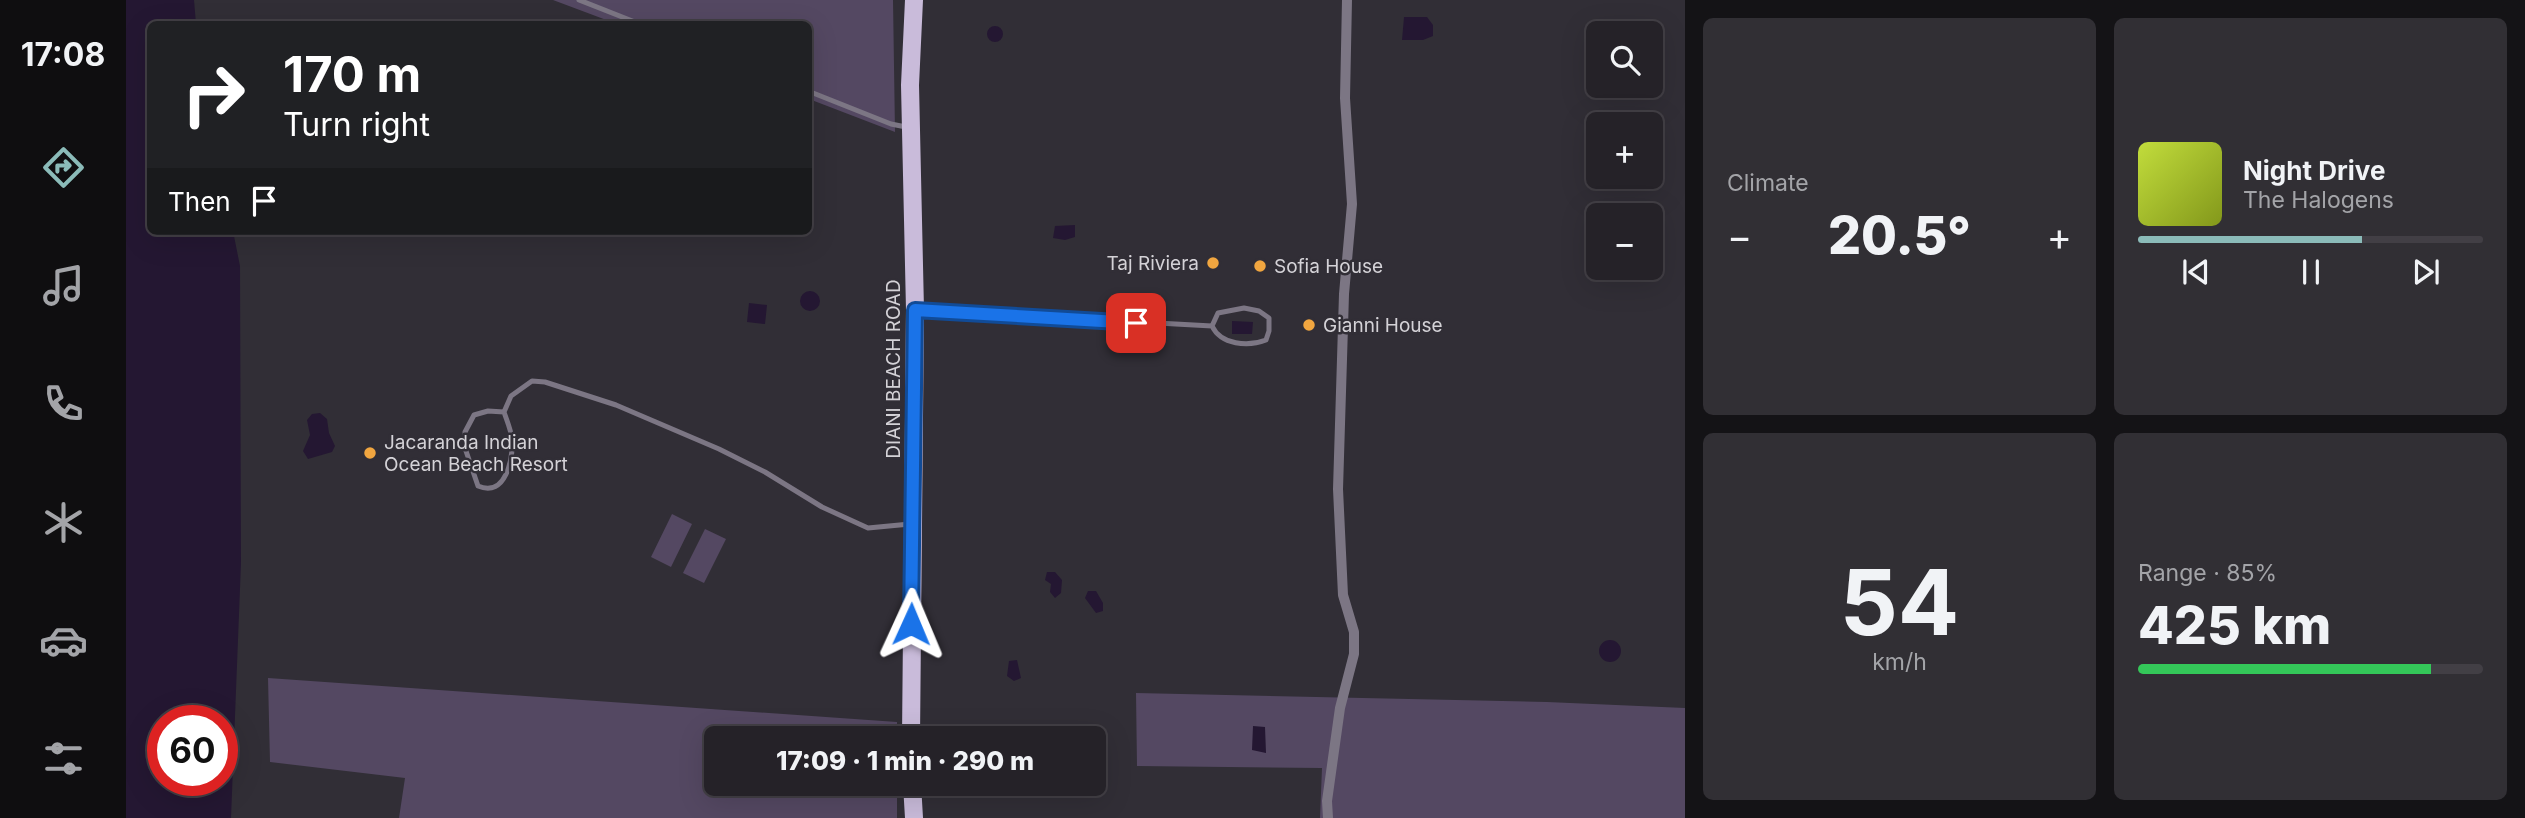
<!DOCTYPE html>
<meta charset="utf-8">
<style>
body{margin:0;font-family:Inter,sans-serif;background:#312f34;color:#f1f3f6;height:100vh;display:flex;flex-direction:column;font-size:26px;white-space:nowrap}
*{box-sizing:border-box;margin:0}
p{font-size:23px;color:#a3a4a8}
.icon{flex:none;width:38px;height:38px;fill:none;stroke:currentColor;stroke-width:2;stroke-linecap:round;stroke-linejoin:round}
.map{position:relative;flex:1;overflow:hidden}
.side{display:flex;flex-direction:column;gap:18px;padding:18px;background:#141316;width:840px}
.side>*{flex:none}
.hud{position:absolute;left:21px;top:21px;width:665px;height:214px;border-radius:10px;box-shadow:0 7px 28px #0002,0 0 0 2px #423f45;background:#202124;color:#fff;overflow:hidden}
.fabs{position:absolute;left:1460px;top:21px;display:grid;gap:14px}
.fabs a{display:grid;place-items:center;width:77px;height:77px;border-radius:10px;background:#252228;box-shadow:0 7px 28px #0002,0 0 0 2px #423f45;font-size:35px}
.speed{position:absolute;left:21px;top:705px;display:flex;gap:14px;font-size:35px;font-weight:700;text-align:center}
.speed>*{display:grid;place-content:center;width:91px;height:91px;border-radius:50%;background:#252228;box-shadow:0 7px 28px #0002,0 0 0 2px #423f45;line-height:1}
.speed .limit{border:10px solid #d22;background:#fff;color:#111}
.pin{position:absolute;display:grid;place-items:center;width:60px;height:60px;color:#fff;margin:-30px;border-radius:14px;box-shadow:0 4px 10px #0006}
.me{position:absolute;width:77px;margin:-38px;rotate:1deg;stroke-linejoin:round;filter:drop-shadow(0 0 5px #0008)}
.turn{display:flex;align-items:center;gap:24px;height:147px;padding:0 21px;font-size:32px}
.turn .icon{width:91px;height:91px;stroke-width:2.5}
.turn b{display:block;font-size:49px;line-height:60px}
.then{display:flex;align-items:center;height:66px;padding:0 21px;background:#0003;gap:14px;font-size:26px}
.big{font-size:52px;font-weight:800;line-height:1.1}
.side .tile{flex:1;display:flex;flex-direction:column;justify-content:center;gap:10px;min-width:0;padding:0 24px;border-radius:10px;background:#312f34}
.side .dial{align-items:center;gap:0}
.dial b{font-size:91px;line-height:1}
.song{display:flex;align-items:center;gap:21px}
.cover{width:84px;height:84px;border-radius:10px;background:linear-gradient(135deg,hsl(70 70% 55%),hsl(70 70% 35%))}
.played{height:7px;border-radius:4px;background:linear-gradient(90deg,#8bbbb9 65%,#423f45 65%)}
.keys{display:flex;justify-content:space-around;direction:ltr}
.heat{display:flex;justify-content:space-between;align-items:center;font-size:38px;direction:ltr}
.charge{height:10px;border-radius:5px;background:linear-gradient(90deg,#34c759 85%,#423f45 0)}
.side .tiles{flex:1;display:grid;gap:18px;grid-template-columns:repeat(2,1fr)}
.trip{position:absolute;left:578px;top:726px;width:402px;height:70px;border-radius:10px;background:#252228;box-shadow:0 7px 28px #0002,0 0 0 2px #423f45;font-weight:800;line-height:70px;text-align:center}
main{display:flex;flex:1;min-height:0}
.tab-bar{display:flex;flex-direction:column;width:126px;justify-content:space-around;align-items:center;background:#0f0e10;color:#a3a4a8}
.tab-bar .icon{width:49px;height:49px}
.tab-bar .current{color:#8bbbb9}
.tab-bar b{font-size:32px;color:#f1f3f6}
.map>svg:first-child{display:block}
.green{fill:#544862}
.water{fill:#241732;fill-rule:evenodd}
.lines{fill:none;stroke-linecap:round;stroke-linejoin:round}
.lane{stroke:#7c7684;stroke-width:5}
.street{stroke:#7c7684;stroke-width:10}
.primary{stroke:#c9bbda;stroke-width:18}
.route-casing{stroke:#114b97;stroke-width:18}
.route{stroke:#1a73e8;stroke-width:12}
.poi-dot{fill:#f1a640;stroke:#312e36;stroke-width:2.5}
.labels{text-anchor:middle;stroke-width:5;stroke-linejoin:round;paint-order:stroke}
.poi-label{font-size:19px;fill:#d4d2d7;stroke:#312e36;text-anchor:start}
.street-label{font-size:19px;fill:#d4d2d7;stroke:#312e36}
</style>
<main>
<nav class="tab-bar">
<b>17:08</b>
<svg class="icon current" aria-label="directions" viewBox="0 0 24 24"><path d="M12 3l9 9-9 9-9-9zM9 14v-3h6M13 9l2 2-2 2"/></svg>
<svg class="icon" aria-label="music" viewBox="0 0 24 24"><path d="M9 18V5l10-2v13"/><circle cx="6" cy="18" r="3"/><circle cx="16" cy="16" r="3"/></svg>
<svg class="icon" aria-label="phone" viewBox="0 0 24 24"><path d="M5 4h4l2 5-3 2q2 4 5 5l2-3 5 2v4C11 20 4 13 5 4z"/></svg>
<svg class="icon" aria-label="climate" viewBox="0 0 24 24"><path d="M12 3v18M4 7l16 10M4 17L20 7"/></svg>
<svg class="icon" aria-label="car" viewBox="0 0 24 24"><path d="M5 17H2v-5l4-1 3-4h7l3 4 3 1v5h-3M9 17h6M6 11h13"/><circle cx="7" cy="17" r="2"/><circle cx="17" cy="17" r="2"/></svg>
<svg class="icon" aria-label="filters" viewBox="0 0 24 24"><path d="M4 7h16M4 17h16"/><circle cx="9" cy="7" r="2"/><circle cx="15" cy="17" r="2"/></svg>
</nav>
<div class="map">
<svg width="1559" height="818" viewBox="0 0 1559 818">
<rect width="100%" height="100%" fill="#312e36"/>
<path class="green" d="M427,0h340l2,132 -86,-33 -1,-75h-191z
M546,514l20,10 -21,43 -20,-10z
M579,529l21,10 -22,44 -21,-10z
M142,678l629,44v16h-181v46h181v34h-498l6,-40 -135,-16z
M1010,693l411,9 138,6v110h-365l2,-50 -185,-2z"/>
<path class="water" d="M0,0h68l2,24h-46v207h83l7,35 1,297 -10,255h-105zM37,721h59v59h-59z
M1278,17h23l6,8v11l-10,4h-21z
M861 34a8 8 0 1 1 16 0a8 8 0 1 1-16 0Z
M949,225v12l-10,3 -12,-2 2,-12z
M674 301a10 10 0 1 1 20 0a10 10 0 1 1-20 0Z
M623,303l18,2 -2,19 -18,-2z
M1106,321l21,1 -1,12h-20z
M194,413l7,6 2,14 6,13 -3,6 -24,7 -5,-8 7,-16 -3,-15 5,-6z
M921,572h8l7,8 -1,13 -6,5 -5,-6 1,-8 -6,-4z
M962,591h8l7,12v8l-7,2 -11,-15z
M1473 651a11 11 0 1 1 22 0a11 11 0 1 1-22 0Z
M891,660l4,18 -7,3 -7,-5 2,-15z
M1127,726l12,1 1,26 -14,-3z"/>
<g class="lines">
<path class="lane" d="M453,0l61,24
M682,91l83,33 15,3
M1118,308l15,3 10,7v13l-3,9c-18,7 -45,5 -54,-14l6,-13z
M792,310l294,16
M378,412c3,9 7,18 8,27 1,20 -6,59 -34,47l-12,-35 -1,-19 9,-17 14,-4 16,1 7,-16 21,-15 13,1 71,23 103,44 46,23 57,35 46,21 42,-4"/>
<path class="street" d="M1202,818l-1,-17 13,-93 14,-54v-22l-11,-37 -5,-106 6,-195 8,-90 -7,-106 2,-98"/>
<path class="primary" d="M785,738l4,-428 -5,-225 4,-85
M786,784l2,34"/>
</g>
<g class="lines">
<g class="route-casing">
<path id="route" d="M785,624l4,-314 221,13"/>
</g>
<use href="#route" class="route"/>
</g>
<g class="poi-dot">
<circle cx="1087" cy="263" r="7"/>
<circle cx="1134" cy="266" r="7"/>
<circle cx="1183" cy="325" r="7"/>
<circle cx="244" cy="453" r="7"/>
</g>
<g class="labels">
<g class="poi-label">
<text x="1073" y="270" text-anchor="end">Taj Riviera</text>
<text x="1148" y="273">Sofia House</text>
<text x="1197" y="332">Gianni House</text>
<text x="258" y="449">Jacaranda Indian<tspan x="258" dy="22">Ocean Beach Resort</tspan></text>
</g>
<g class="street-label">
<text transform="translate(767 369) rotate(-90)" y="7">DIANI BEACH ROAD</text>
</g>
</g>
</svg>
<div class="fabs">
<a><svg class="icon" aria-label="search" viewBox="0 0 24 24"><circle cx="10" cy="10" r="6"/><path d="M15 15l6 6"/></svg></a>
<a>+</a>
<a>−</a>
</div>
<div class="speed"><div class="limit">60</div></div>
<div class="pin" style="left:1010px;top:323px;background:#d93025"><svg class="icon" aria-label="arrive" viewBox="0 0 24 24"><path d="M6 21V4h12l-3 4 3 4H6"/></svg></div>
<svg class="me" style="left:785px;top:624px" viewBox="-20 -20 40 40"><path d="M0-17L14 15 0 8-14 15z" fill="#1a73e8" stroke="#fff" stroke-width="4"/></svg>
<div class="trip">17:09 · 1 min · 290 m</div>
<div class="hud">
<div class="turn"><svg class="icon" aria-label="right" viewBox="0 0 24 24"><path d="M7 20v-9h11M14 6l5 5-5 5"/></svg><div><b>170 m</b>Turn right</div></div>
<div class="then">Then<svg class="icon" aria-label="arrive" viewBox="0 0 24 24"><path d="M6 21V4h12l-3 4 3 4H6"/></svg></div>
</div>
</div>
<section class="side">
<div class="tiles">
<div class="tile"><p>Climate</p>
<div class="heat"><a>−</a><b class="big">20.5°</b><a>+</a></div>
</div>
<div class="tile">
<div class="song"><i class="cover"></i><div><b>Night Drive</b><p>The Halogens</p></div></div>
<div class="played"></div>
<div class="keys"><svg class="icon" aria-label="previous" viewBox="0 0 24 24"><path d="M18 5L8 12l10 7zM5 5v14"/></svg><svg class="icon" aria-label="pause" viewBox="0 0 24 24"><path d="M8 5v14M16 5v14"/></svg><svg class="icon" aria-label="next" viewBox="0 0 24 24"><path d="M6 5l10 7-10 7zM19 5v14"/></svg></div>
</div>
<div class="tile dial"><b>54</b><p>km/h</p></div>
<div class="tile"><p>Range · 85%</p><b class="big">425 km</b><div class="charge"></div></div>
</div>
</section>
</main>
